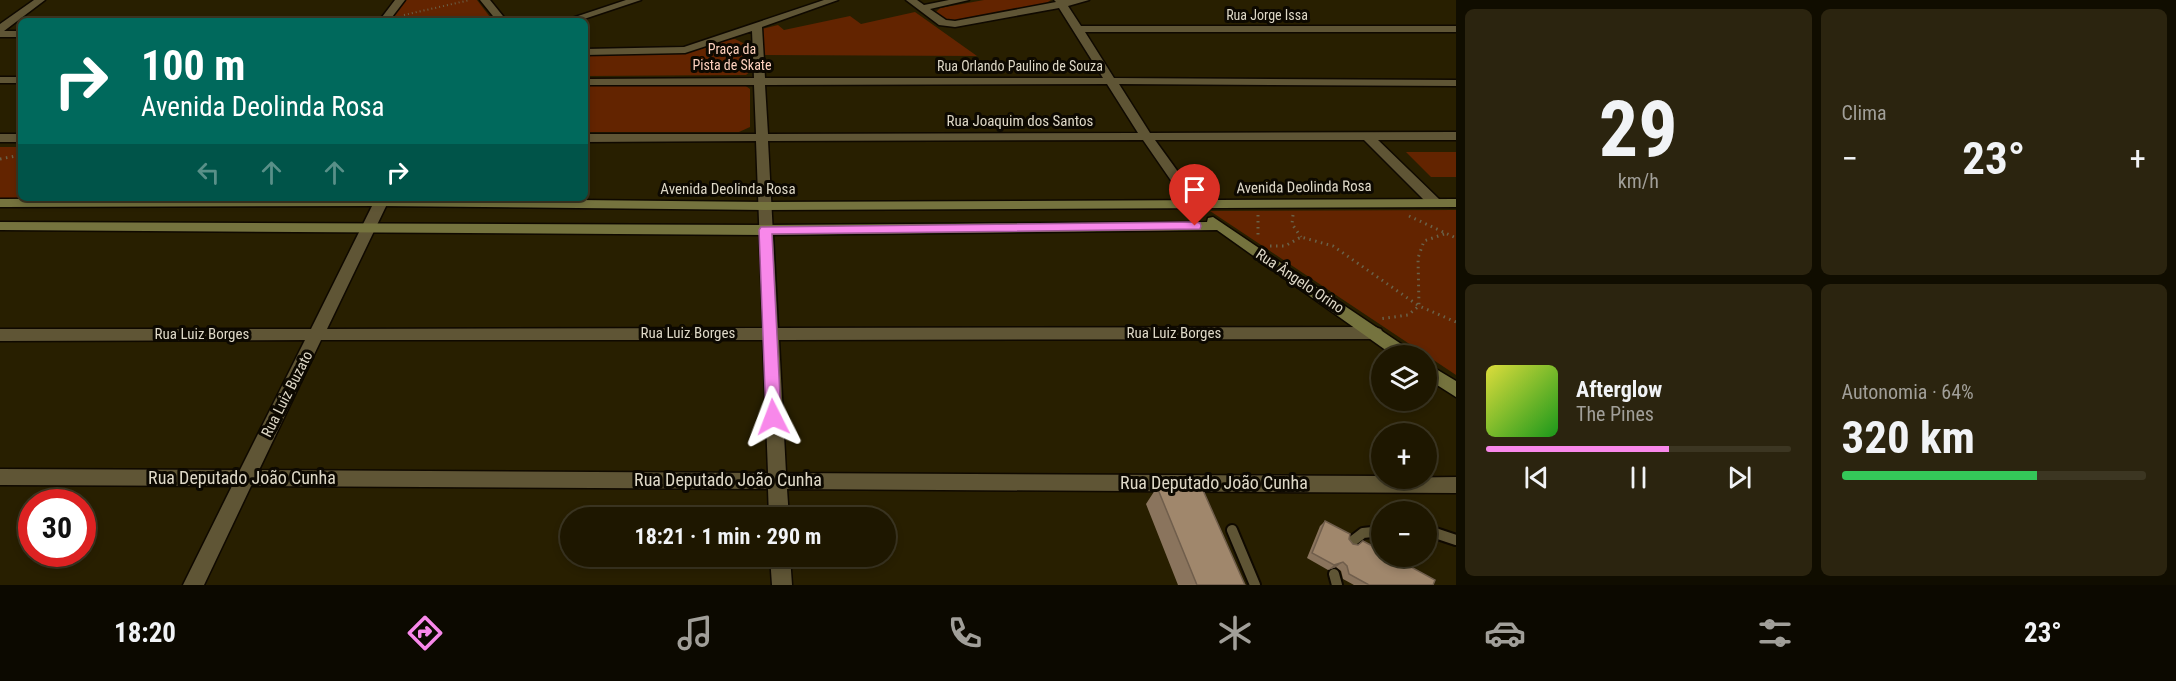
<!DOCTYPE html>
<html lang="pt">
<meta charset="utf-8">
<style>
body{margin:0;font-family:"Roboto Condensed",sans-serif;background:#2b240f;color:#f1f3f6;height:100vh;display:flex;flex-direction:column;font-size:22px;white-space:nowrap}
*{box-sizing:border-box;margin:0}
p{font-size:20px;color:#a19f99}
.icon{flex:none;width:33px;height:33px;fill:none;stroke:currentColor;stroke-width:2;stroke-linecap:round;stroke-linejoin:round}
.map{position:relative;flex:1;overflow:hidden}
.side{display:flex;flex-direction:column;gap:9px;padding:9px;background:#100d00;width:720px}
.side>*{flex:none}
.hud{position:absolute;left:18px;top:18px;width:570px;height:183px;border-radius:9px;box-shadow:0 3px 9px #0003,0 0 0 2px #3c3622;background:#00695c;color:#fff;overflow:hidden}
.tools{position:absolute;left:1371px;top:345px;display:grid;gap:12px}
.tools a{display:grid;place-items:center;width:66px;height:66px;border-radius:50%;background:#1e1700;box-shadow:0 3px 9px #0003,0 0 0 2px #3c3622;font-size:30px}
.speed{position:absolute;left:18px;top:489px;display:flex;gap:12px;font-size:30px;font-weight:700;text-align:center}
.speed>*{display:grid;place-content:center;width:78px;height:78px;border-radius:50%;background:#1e1700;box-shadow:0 3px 9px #0003,0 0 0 2px #3c3622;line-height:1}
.speed .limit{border:9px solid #d22;background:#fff;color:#111}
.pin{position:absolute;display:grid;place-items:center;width:51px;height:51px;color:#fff;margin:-62px -26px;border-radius:50% 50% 50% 0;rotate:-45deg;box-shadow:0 0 6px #0007}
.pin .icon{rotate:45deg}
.me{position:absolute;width:66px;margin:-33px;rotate:357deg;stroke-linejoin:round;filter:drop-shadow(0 0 4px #0008)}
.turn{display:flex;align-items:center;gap:21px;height:126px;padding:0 24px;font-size:27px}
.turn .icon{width:78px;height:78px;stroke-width:2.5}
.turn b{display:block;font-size:42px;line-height:51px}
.lanes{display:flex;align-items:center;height:57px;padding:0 24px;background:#0003;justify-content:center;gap:30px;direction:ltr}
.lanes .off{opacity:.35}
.big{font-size:45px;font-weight:700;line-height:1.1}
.side .card{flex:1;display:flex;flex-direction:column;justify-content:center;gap:9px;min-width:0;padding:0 21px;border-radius:9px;background:#2b240f}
.side .dial{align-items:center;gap:0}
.dial b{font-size:78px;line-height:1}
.song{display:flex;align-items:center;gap:18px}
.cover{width:72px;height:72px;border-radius:9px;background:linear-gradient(135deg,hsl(60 70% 55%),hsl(120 70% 35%))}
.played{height:6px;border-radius:3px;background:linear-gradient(90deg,#f888ea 60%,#3c3622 60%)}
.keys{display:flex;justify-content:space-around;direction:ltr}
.heat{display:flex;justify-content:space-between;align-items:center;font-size:33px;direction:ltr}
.charge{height:9px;border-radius:4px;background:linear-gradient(90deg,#34c759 64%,#3c3622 0)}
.side .tiles{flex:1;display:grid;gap:9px;grid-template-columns:repeat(2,1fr)}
.trip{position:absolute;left:560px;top:507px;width:336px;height:60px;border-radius:30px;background:#1e1700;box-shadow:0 3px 9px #0003,0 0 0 2px #3c3622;font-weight:700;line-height:60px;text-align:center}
.tabs{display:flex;height:96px;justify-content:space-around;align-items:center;background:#0c0900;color:#a19f99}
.tabs .icon{width:42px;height:42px}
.tabs .on{color:#f888ea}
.tabs b{font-size:27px;color:#f1f3f6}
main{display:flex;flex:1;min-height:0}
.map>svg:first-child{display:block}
.green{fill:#632400}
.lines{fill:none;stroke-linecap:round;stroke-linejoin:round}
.lane-casing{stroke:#0f0900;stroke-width:14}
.street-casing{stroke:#0f0900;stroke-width:3}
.secondary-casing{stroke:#0f0900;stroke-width:3}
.path-far1{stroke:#6a6249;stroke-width:2;stroke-dasharray:1 3;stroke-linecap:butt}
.path{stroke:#6a6249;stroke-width:3;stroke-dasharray:1.5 4.5;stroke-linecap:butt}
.lane{stroke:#5f5535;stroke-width:10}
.street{fill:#5f5535;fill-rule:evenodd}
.secondary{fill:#75733e;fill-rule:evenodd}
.wall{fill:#8a745d}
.shaded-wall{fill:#705e4c}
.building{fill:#a0876c;stroke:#705e4c;stroke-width:1.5}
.route{fill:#f888ea;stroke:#a15898;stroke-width:1.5}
.labels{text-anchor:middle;stroke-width:6;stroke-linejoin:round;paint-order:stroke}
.far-street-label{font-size:14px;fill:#ded8c7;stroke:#0d0901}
.far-park-label{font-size:14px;fill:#ffd2bf;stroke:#0d0901}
.street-label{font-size:15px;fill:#ded8c7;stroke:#0d0901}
.near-street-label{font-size:18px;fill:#ded8c7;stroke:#0d0901}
</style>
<main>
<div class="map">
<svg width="1456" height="585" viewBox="0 0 1456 585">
<rect width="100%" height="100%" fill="#281f00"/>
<path class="green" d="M404,0h73l16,21h-103z
M984,0h67l-6,4 -90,17 -13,-2 -7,-6 5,-5z
M915,12l62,44 -213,-1 -2,-26 16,-4 6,5 66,-14 11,8z
M735,39l14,7 2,25 -5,4 -161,1v-22l102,-2 36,-12z
M585,84h158l7,5v38l-11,5h-154z
M0,147h21v51h232l-253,1z
M1406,152h50v25h-25z
M1456,210v165l-246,-164z"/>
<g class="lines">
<g class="lane-casing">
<path id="lane" d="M1232,530l23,55
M1426,530l30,10
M1350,543l13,-10 19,-2
M1334,574l3,11"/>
</g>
<g class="street-casing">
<path id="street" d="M34,0h11l-41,31h17v6h-21v-13z
M395,0h10l-16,21h-10z
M480,0h10l17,21h-10z
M626,0h15l-63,21h-15z
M824,0h14l-76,27 3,51h338l-44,-70 -104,19 -16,-2 -33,-25h11l7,5 25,-5h20l-39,9 16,11 9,1 101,-19 -2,-2h35l-21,6 13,20h375v6h-371l29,46 342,2v6l-337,-2 31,49 306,-1v8h-78l62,60 2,3 -2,3h-10l-66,-66h-209l47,65 -7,4 -5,-1 -47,-68 -375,1 10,187 597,-1 6,2 2,4 -2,4 -6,2 -596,1 7,133 596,3v2l74,-1v16l-669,-4 2,29h-20l-1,-29 -517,-3 -47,99h-21l49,-99 -232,-1v-16l240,1 65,-130 -305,1v-12h311l63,-127 6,-4 8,4 -61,127 436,-1 -7,-187 -171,1v-8h171l-2,-49h-169v-6l169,-1 -2,-47 -67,22 -100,2v-6l99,-2zM1107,84l31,49 -370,1 -3,-49zM321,340h442l5,133 -509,-3z
M0,77h21v6h-21z
M0,134h21v8h-21z
M770,556h20l2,29h-20z"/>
</g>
<g class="secondary-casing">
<path id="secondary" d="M399,198l367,4 690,-3v8l-690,3 -385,-4 -381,1v-8z
M1213,217l200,135 2,4h-21l-177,-126 -452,5 -765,-5v-8l765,3 442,-3 1,-4z
M1426,363l30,18v16l-30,-19z"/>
</g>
<path class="path-far1" d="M404,15l66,-15"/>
<path class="path" d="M0,159l21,-4
M1258,215v24
M1293,215l-1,9 9,13
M1409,216l47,22
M1444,234l-20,7 -6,17 1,48 37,16
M1270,246h15l16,-9 32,9 86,60 -11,9 -29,4"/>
<use href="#lane" class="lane"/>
<use href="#street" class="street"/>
<use href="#secondary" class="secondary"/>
</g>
<path class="wall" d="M1157,487l88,98h-67l-32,-81z
M1325,521l24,18 4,5 80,41h-79l-11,-6 -2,-8 -5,-4 -8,3 -21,-12 13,-32z"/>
<path class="shaded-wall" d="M1343,562l-7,5 -8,3 6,-5z"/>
<path class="building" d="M1157,487l45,1 43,97h-48z
M1325,521l25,13 -1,5 4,5 5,1 5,-4 19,10v5h9l44,24 -2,5h-64l-20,-11 -2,-8 -4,-4 -9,3 -22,-12z"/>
<path class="route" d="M1195,222l5,1 1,3 -1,3 -428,5 9,183 -2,4 -6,2 -5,-2 -2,-4 -7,-187 2,-3z"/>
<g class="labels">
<g class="far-street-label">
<text x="1267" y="20">Rua Jorge Issa</text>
<text x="1020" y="71">Rua Orlando Paulino de Souza</text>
</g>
<g class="far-park-label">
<text x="732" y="54">Praça da<tspan x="732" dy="16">Pista de Skate</tspan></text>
</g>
<g class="street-label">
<text x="1020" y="126">Rua Joaquim dos Santos</text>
<text transform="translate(1304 187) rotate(-1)" y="5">Avenida Deolinda Rosa</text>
<text x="728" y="194">Avenida Deolinda Rosa</text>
<text transform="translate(1300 281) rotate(34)" y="5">Rua Ângelo Orino</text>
<text x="688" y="338">Rua Luiz Borges</text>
<text x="1174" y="338">Rua Luiz Borges</text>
<text x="202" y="339">Rua Luiz Borges</text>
<text transform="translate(287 394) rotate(-63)" y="5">Rua Luiz Buzato</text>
</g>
<g class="near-street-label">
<text x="242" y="484">Rua Deputado João Cunha</text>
<text x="728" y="486">Rua Deputado João Cunha</text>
<text x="1214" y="489">Rua Deputado João Cunha</text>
</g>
</g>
</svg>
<div class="tools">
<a><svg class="icon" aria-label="layers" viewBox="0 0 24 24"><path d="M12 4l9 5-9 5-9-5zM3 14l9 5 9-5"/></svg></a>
<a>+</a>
<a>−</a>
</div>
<div class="speed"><div class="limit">30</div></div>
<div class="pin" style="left:1195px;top:226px;background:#d93025"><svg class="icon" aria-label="arrive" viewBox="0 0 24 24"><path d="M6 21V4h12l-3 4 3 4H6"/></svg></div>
<svg class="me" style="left:773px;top:417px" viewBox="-20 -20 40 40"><path d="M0-17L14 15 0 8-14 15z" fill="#f888ea" stroke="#fff" stroke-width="4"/></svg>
<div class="trip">18:21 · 1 min · 290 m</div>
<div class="hud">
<div class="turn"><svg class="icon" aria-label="right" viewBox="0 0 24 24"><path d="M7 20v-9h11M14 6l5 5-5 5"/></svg><div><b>100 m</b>Avenida Deolinda Rosa</div></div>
<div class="lanes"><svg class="icon off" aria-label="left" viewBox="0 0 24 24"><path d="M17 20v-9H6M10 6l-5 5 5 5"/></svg><svg class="icon off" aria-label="ahead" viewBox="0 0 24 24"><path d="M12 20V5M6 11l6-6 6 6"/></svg><svg class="icon off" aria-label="ahead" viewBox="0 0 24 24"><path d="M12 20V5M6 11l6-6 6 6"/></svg><svg class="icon" aria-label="right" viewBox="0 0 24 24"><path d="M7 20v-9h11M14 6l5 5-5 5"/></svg></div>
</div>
</div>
<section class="side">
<div class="tiles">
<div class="card dial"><b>29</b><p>km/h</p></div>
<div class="card"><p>Clima</p>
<div class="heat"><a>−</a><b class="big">23°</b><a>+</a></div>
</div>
<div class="card">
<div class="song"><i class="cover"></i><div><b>Afterglow</b><p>The Pines</p></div></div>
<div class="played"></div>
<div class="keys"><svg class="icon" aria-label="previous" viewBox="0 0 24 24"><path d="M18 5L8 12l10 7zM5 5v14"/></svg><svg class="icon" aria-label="pause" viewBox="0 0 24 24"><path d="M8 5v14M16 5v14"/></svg><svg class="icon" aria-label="next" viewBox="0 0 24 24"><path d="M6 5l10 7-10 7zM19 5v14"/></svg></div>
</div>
<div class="card"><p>Autonomia · 64%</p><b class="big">320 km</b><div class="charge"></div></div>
</div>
</section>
</main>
<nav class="tabs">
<b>18:20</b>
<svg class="icon on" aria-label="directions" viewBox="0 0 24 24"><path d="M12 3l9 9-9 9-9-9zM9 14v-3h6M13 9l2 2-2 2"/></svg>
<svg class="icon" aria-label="music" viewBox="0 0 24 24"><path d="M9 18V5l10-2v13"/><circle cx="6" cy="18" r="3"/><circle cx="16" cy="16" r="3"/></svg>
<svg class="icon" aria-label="phone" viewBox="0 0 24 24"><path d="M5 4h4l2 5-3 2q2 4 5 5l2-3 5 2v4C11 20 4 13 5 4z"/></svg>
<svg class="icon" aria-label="climate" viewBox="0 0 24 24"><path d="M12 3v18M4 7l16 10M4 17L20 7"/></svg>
<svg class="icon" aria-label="car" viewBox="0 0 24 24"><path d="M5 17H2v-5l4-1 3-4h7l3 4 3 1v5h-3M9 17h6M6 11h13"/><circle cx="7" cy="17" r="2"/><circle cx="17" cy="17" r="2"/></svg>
<svg class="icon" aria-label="filters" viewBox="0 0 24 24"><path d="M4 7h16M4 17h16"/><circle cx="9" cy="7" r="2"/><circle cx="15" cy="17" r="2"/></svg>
<b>23°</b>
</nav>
